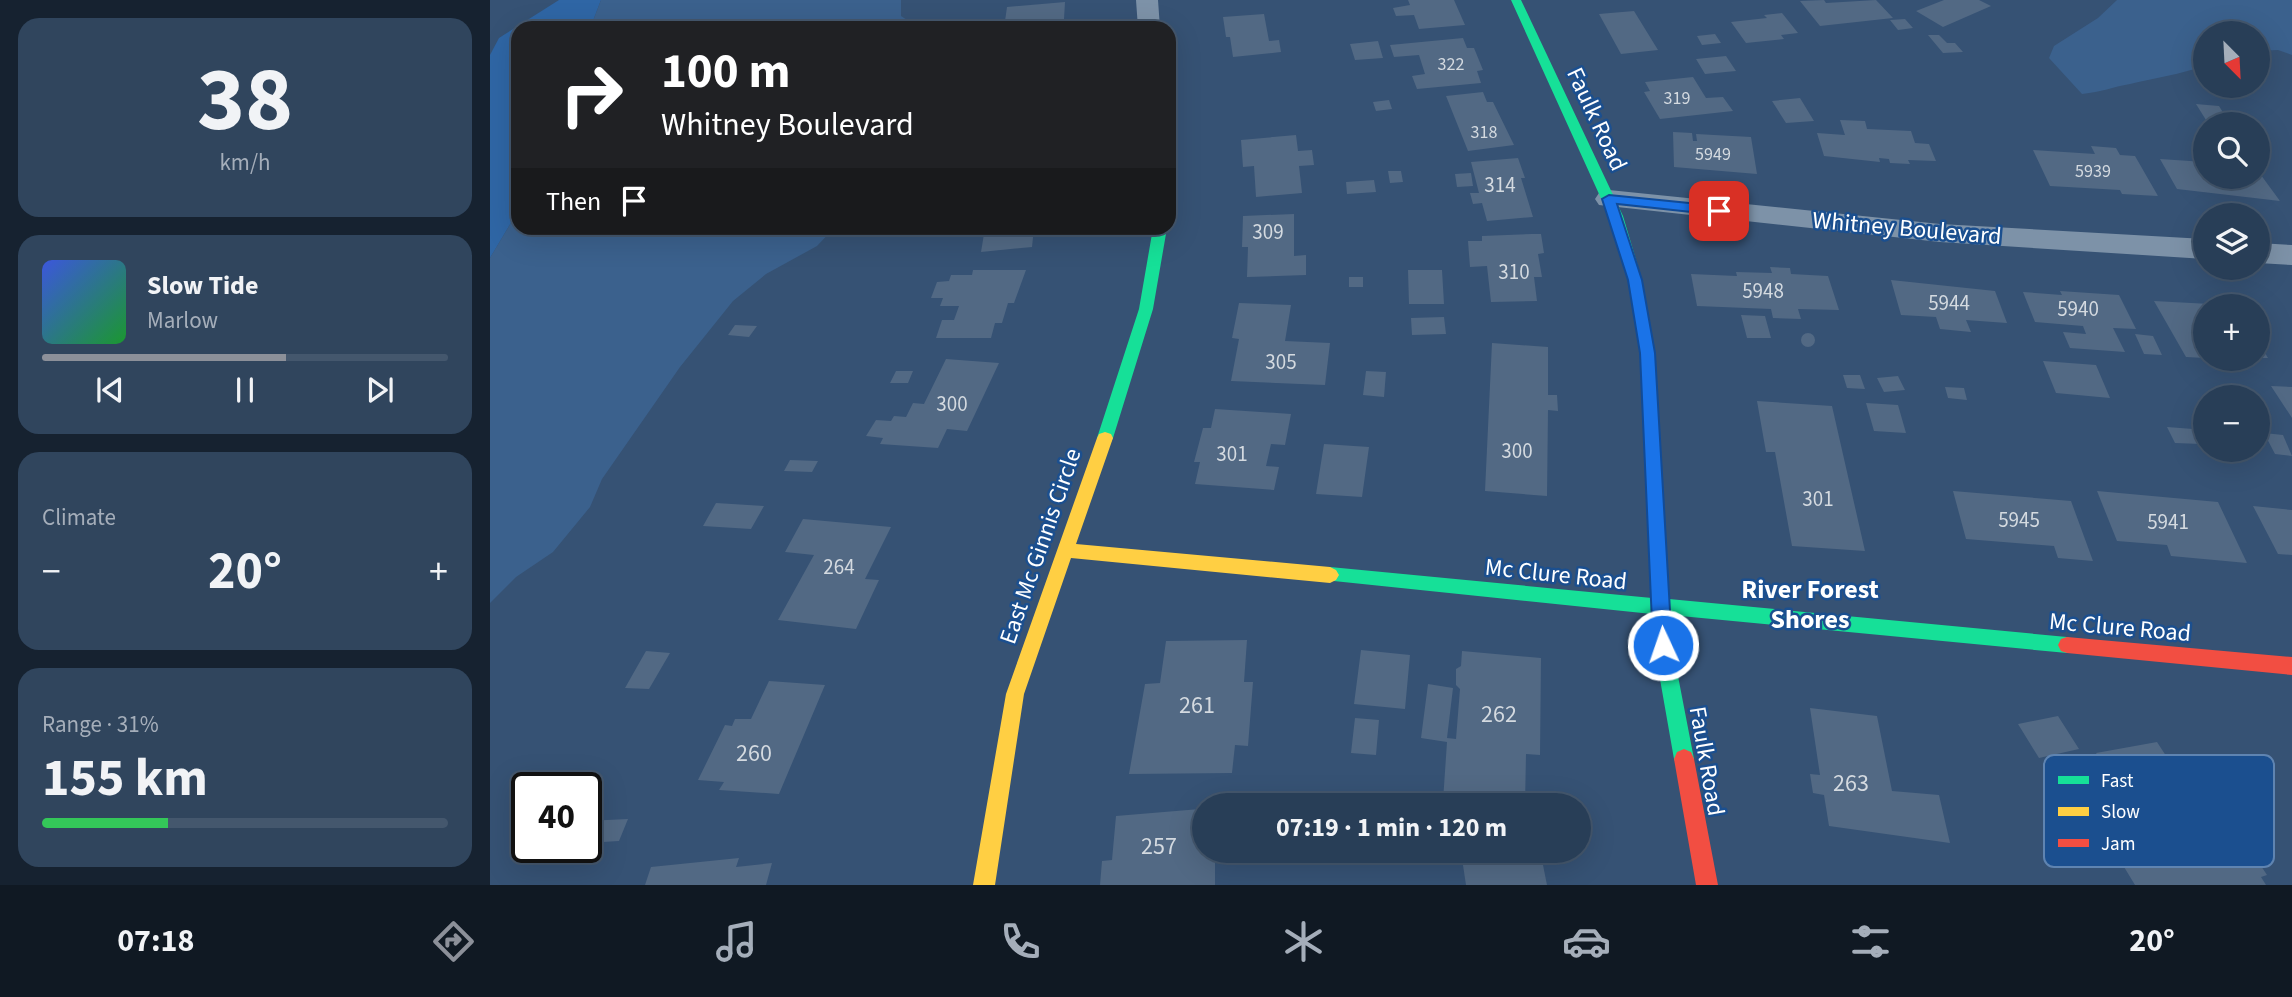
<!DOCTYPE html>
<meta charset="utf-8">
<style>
body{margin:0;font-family:"Source Sans 3",sans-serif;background:#30455d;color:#f1f3f6;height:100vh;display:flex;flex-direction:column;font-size:26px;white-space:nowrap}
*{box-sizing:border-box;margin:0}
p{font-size:23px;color:#a5aeba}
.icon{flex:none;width:38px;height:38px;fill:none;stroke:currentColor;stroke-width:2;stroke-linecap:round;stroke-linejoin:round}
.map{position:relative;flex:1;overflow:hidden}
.sheet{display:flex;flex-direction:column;gap:18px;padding:18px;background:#162230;width:490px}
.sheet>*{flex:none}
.top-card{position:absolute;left:21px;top:21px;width:665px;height:214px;border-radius:21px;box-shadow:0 7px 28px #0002,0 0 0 2px #44576d;background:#202124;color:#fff;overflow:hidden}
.needle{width:46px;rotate:156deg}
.controls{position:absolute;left:1703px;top:21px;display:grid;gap:14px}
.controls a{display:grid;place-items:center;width:77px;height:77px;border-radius:50%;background:#283e57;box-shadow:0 7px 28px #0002,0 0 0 2px #44576d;font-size:35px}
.speed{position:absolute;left:21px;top:772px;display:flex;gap:14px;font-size:35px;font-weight:700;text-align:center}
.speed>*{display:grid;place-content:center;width:91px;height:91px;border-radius:50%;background:#283e57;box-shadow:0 7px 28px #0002,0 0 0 2px #44576d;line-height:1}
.speed .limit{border:4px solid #111;border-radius:10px;background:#fff;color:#111}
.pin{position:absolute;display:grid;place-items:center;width:60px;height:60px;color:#fff;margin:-30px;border-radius:14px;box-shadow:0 4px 10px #0006}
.me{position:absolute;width:77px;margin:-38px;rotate:357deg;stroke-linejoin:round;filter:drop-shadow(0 0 5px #0008)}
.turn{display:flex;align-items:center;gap:24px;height:147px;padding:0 35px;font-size:32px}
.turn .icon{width:91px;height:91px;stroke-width:2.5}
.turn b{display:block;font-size:49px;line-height:60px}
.then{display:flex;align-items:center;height:66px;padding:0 35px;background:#0003;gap:14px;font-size:26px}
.big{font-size:52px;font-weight:700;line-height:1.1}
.sheet .card{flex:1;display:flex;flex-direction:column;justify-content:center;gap:10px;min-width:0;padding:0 24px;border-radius:21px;background:#30455d}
.sheet .dial{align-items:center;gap:0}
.dial b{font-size:91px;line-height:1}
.song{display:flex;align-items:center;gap:21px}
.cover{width:84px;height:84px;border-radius:10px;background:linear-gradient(135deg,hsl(230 70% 55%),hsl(130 70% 35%))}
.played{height:7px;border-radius:4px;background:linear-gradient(90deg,#8c9099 60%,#44576d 60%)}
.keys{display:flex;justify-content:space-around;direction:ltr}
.heat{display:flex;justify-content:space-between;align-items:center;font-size:38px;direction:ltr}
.charge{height:10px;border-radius:5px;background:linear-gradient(90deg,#34c759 31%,#44576d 0)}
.trip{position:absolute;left:702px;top:793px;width:399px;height:70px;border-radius:35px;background:#283e57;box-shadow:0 7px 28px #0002,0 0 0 2px #44576d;font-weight:700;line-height:70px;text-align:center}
.tab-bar{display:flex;height:112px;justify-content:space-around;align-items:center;background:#101923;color:#a5aeba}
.tab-bar .icon{width:49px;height:49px}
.tab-bar .on{color:#8c9099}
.tab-bar b{font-size:32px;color:#f1f3f6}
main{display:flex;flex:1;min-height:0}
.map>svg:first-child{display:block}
.green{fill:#2f66a5}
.water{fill:#3b618d}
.building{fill:#526984}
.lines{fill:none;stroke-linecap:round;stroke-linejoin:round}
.street{fill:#7d92a8;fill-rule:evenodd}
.fast{fill:#16e098;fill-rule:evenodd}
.slow{fill:#ffcf43;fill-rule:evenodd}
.jam{fill:#f24e42;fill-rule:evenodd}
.route{fill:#1a73e8;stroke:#114b97;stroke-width:2}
.labels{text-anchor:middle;stroke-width:5;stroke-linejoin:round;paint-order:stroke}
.far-number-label{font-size:18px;fill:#d4dae0}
.number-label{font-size:21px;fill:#d4dae0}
.street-label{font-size:24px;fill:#fff;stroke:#1b4f8f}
.near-number-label{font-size:24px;fill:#d4dae0}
.neighbourhood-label{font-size:26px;font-weight:bold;fill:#fff;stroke:#1b4f8f}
.key{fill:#1b4f8f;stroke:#5f84b1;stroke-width:2}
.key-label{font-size:19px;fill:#fff}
</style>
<main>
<section class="sheet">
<div class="card dial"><b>38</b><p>km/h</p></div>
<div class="card">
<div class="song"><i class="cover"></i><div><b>Slow Tide</b><p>Marlow</p></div></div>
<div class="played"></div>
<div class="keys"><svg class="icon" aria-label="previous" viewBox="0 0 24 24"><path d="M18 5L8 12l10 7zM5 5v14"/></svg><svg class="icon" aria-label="pause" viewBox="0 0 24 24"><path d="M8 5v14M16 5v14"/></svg><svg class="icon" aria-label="next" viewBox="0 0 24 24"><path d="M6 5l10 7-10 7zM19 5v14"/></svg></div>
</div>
<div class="card"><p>Climate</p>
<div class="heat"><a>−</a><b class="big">20°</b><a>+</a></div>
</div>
<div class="card"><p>Range · 31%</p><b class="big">155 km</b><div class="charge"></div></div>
</section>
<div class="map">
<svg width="1802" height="885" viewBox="0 0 1802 885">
<rect width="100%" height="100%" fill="#365274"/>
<path class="green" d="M69,0h42l-8,21 8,7h-83v183l-28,47v-203l9,-17z"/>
<path class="water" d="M111,0h300v16l6,4 1,8h-307l-8,-7z
M1627,0h175v55l-14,-5 -20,1v-18h-53v33c-25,8 -49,12 -75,18 -18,3 -28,8 -48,10l-33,-36 5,-12 44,-28z
M28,211v17h316l-17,18 -51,28 -33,27 -53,66 -78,112 -12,28 -37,45 -37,25 -26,26v-345z"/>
<path class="building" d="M918,0h46l11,25 -46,4 -5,-14 -18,1 -3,-8 17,-3z
M1334,0l2,3 50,-3 17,18 -73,8 -20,-25z
M1454,0h35l12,6 -48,21 -27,-16z
M575,2l-1,17h-12v9h-73l1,-4 25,-3 2,-14z
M1144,11l24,39 -37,4 -22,-40z
M1292,13l16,20 -17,2 3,4 -38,4 -15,-21 36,-4 -3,-3z
M774,14l5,27 10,-1 2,12 -48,5 -3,-20h-4l-3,-20z
M1415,19l8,9 -15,2 -8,-10z
M1225,34l6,9 -19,2 -5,-9z
M1438,35h11l8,8h8l8,9 -20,1z
M973,38l4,10h7l9,22 -6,1 4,12 -64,6 -5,-13 13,-2 -6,-19 -25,2 -4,-12z
M888,41l5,17 -28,2 -5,-16z
M1236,56l10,15 -31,3 -9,-15z
M1203,77l13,21 17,-1 10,14 -73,8 -16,-27 6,-1 -5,-9z
M993,92l4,10h6l21,43 -46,6 -22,-55z
M1310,98l14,23 -28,2 -14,-22z
M899,100l3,9 -16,2 -3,-9z
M1706,104l23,2 10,16 -23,-2z
M1350,120l25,1 2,8 44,2 4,12 14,1 7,17 -28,-1 2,4 -20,-1 -1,-4 -10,-1 1,4 -56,-6 -7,-23 28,2z
M1183,132l19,1 1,8h4l-1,-7 55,3 6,37 -83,-7z
M806,135l2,16 14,-1 2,15 -15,1 3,27 -46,4 -2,-31 -11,1 -2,-27z
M1601,146l25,2 4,7 15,1 23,40 -36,-2 -2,-4 -70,-4 -17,-36 62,4z
M1028,158l7,20h-4l12,39 -46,4 -5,-18 -9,1 -3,-11h9l-8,-31z
M1670,159l45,3v15h53v-6l22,30 -103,-12z
M898,171h13l2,11 -13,1z
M981,173l2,13 -16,1 -2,-13z
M884,180l2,12 -29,2 -1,-12z
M804,214v42l12,-1v20l-59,2 1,-30h-6l1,-31z
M495,228h49l-2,19 -51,5z
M1042,234h9l3,19 -6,1 4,23h-8l3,24 -46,1 -4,-36 -17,1 -2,-26h14v-5z
M1280,267l20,1 1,6 37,2 11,34 -41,-1 3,10 -28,-1 -2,-9 -74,-3 -6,-32 46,2 -1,-4 36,1z
M483,270h53l-12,33h-6l-6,20h-7l-4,15h-55l6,-18h12l5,-14h-19l3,-8h-12l6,-16 12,-1 2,-6h21z
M918,270h34l2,34h-35z
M859,277h14v10h-14z
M1401,280l104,11 12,32 -41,-3 5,12 -31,-3 -4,-12 -35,-2z
M1570,291l59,4 17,34 -23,-1 12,24 -55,-4 -7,-16 23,2 -3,-8 -48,-4 -12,-30 39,3z
M1664,301l56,3 -5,2v52l-19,-1z
M749,303l52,2 -6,36 45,2 -5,42 -94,-4 8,-42 -7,-1z
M1251,315l24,1 6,22h-24z
M954,317l2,17 -34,1 -1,-17z
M245,325l22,1 -8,11 -21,-2z
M1768,332l6,12 -5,-1 9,15h-10z
M1311 340a7 7 0 1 1 14 0a7 7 0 1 1-14 0Z
M1645,334l18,2 9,19 -18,-1z
M1002,343l56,4v48h9l1,16 -10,-1 -1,86 -62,-5z
M456,359l53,4 -32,68 -20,-2 -9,19 -58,-4 3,-6 -17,-2 10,-16 15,1 3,-5 12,1 7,-14 11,1z
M1553,361l53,4 14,33 -54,-5z
M406,371h17l-5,12h-18z
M876,371l20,1 -2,25 -21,-2z
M1353,375h17l5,14 -18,-1z
M1408,376l7,14 -21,2 -7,-14z
M1781,386l21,1v31z
M1455,387l19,1 3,12 -19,-2z
M1267,401l75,5 33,145 -73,-5 -17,-94h-9z
M1376,403l32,2 8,28 -32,-2z
M725,409l76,5 -6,31 -14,-1 -5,22 13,1 -5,23 -79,-6 5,-22h-6l9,-34h8z
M1677,427l26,2 8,15 -26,-1z
M1774,433l19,2 9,21 -17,-2z
M834,444l45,3 -7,50 -46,-3z
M300,460l28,1 -6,11 -28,-1z
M1463,491l118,10 22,60 -35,-3 -4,-12 -88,-7z
M1607,491l121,11 29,61 -76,-7 -4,-11 -50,-4z
M226,503l48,3 -13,23 -48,-3z
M1763,506l39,4v45l-14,-1z
M313,519l88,8 -26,52 14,1 -23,49 -78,-9 36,-65 -29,-3z
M757,640l-3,42h9l-5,64 -13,-1 -3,28 -103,1 16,-90 15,-1 6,-42z
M871,650l49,5 -5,54 -51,-5z
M156,651l24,2 -21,36 -24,-1z
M972,651l79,7 -1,97 -14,-1 -1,51 -82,-4 4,-59 -26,-4 7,-54 25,4 -6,50 9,1 4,-50 -4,-4v-16l5,-3z
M279,681l56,4 -46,109 -60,-4 5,-8 -26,-2 27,-55 7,1 3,-7h16z
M1320,708l67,8 15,75 47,4 11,48 -121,-17 -5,-31 -11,-2 -3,-19 10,1z
M1568,716l21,33 -40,9 -21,-34z
M865,718l24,2 -3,35 -25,-2z
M1667,742l64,98 21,-3 25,38 -6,2 5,8h-131l-14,-23h5l-28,-47 32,-7 -34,-55z
M710,809l-1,32 5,-1v10h11v35h-115l2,-24 10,-1 4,-44z
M138,819l-9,22 -33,2v-22z
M980,850h70l7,35h-81l-5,-33z
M249,858l-3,9 36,-4 -6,22h-121l6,-18z"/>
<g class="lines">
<path class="street" d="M646,0h22l2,28h-22z
M1119,190l331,34 265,15v20l-265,-17 -341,-37 -4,-6 4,-6z
M1768,243l34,2v20l-34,-2z"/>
<path class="fast" d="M1021,0h10l102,216 19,64 12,73 15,246 398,38 6,2 3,6 -3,6 -6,2 -397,-38 2,30 22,114 -3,7 -7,3 -7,-3 -3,-7 -20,-114 -2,-31 -328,-34 -3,-5 3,-5 6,-3 322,31 -12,-245 -12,-73 -19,-64z
M663,228h14l-14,81 -40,129 -2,4h-12l-2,-4 42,-129z"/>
<path class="slow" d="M615,432l6,2 2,4 -37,106 254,23 6,3 3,5 -3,5 -6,3 -259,-25 -47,136 -29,191h-22l33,-191 91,-256 2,-4z"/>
<path class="jam" d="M1577,637l225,20v18l-225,-22 -6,-2 -3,-6 3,-6z
M1194,749l7,3 3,7 24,126h-22l-22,-126 3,-7z"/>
</g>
<path class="route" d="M1119,195l110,11 7,5 -7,4 -102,-11 25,76 13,73 17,292 -3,6 -6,3 -7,-3 -3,-6 -13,-292 -12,-73 -26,-81z"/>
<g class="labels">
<g class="far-number-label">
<text x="961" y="70">322</text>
<text x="1187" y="104">319</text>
<text x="994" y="138">318</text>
<text x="1223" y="160">5949</text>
<text x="1603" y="177">5939</text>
</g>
<g class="number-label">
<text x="1010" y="192">314</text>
<text x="778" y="239">309</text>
<text x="1024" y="279">310</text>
<text x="1273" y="298">5948</text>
<text x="1459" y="310">5944</text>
<text x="1588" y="316">5940</text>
<text x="791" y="369">305</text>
<text x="462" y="411">300</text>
<text x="1027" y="458">300</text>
<text x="742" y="461">301</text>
<text x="1328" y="506">301</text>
<text x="1529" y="527">5945</text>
<text x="1678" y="529">5941</text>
<text x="349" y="574">264</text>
</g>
<g class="street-label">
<text transform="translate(1107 119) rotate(65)" y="8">Faulk Road</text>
<text transform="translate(1417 228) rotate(5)" y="8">Whitney Boulevard</text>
<text transform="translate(550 546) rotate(-71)" y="8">East Mc Ginnis Circle</text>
<text transform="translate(1066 574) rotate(6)" y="8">Mc Clure Road</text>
<text transform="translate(1630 627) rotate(5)" y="8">Mc Clure Road</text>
<text transform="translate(1217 761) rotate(80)" y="8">Faulk Road</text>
</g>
<g class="near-number-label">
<text x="707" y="713">261</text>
<text x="1009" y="722">262</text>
<text x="264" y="761">260</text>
<text x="1361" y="791">263</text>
<text x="669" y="854">257</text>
</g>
<g class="neighbourhood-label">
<text x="1320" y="598">River Forest<tspan x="1320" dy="30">Shores</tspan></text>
</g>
</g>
<rect x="1554" y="755" width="230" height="112" rx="10" class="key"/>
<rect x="1568" y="776" width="31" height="8" fill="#16e098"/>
<rect x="1568" y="807" width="31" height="9" fill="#ffcf43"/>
<rect x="1568" y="839" width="31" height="8" fill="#f24e42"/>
<g class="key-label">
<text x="1611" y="787">Fast</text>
<text x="1611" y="818">Slow</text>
<text x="1611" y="850">Jam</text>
</g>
</svg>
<div class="controls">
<a><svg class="needle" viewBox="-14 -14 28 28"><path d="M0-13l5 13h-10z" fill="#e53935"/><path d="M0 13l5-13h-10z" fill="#a5aeba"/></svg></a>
<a><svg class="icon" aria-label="search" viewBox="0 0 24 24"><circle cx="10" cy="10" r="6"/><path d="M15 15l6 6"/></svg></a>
<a><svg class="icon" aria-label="layers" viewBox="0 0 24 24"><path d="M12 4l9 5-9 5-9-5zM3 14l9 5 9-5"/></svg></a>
<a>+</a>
<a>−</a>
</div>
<div class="speed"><div class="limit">40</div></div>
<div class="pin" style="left:1229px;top:211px;background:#d93025"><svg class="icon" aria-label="arrive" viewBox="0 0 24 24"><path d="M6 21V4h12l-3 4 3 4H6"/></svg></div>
<svg class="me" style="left:1173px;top:645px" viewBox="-20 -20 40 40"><circle r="17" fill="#1a73e8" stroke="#fff" stroke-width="3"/><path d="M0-11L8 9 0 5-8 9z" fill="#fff"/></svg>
<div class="trip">07:19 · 1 min · 120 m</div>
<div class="top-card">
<div class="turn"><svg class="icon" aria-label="right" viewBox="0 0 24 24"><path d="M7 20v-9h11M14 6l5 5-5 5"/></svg><div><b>100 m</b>Whitney Boulevard</div></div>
<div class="then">Then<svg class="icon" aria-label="arrive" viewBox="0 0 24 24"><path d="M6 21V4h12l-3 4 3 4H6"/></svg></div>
</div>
</div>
</main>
<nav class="tab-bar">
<b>07:18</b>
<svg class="icon on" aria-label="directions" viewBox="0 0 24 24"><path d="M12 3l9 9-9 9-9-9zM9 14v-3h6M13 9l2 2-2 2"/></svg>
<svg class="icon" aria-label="music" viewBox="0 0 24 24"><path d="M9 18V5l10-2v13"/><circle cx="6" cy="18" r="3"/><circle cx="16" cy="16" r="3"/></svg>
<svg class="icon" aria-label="phone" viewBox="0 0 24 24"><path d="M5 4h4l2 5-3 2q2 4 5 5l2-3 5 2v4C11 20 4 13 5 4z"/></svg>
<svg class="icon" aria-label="climate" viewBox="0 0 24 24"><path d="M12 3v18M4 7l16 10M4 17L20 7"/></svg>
<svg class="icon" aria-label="car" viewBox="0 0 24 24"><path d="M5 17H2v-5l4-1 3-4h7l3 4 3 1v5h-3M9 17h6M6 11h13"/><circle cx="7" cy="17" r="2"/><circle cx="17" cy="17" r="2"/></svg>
<svg class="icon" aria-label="filters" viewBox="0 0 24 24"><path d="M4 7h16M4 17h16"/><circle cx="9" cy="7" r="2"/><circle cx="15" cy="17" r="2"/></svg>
<b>20°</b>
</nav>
